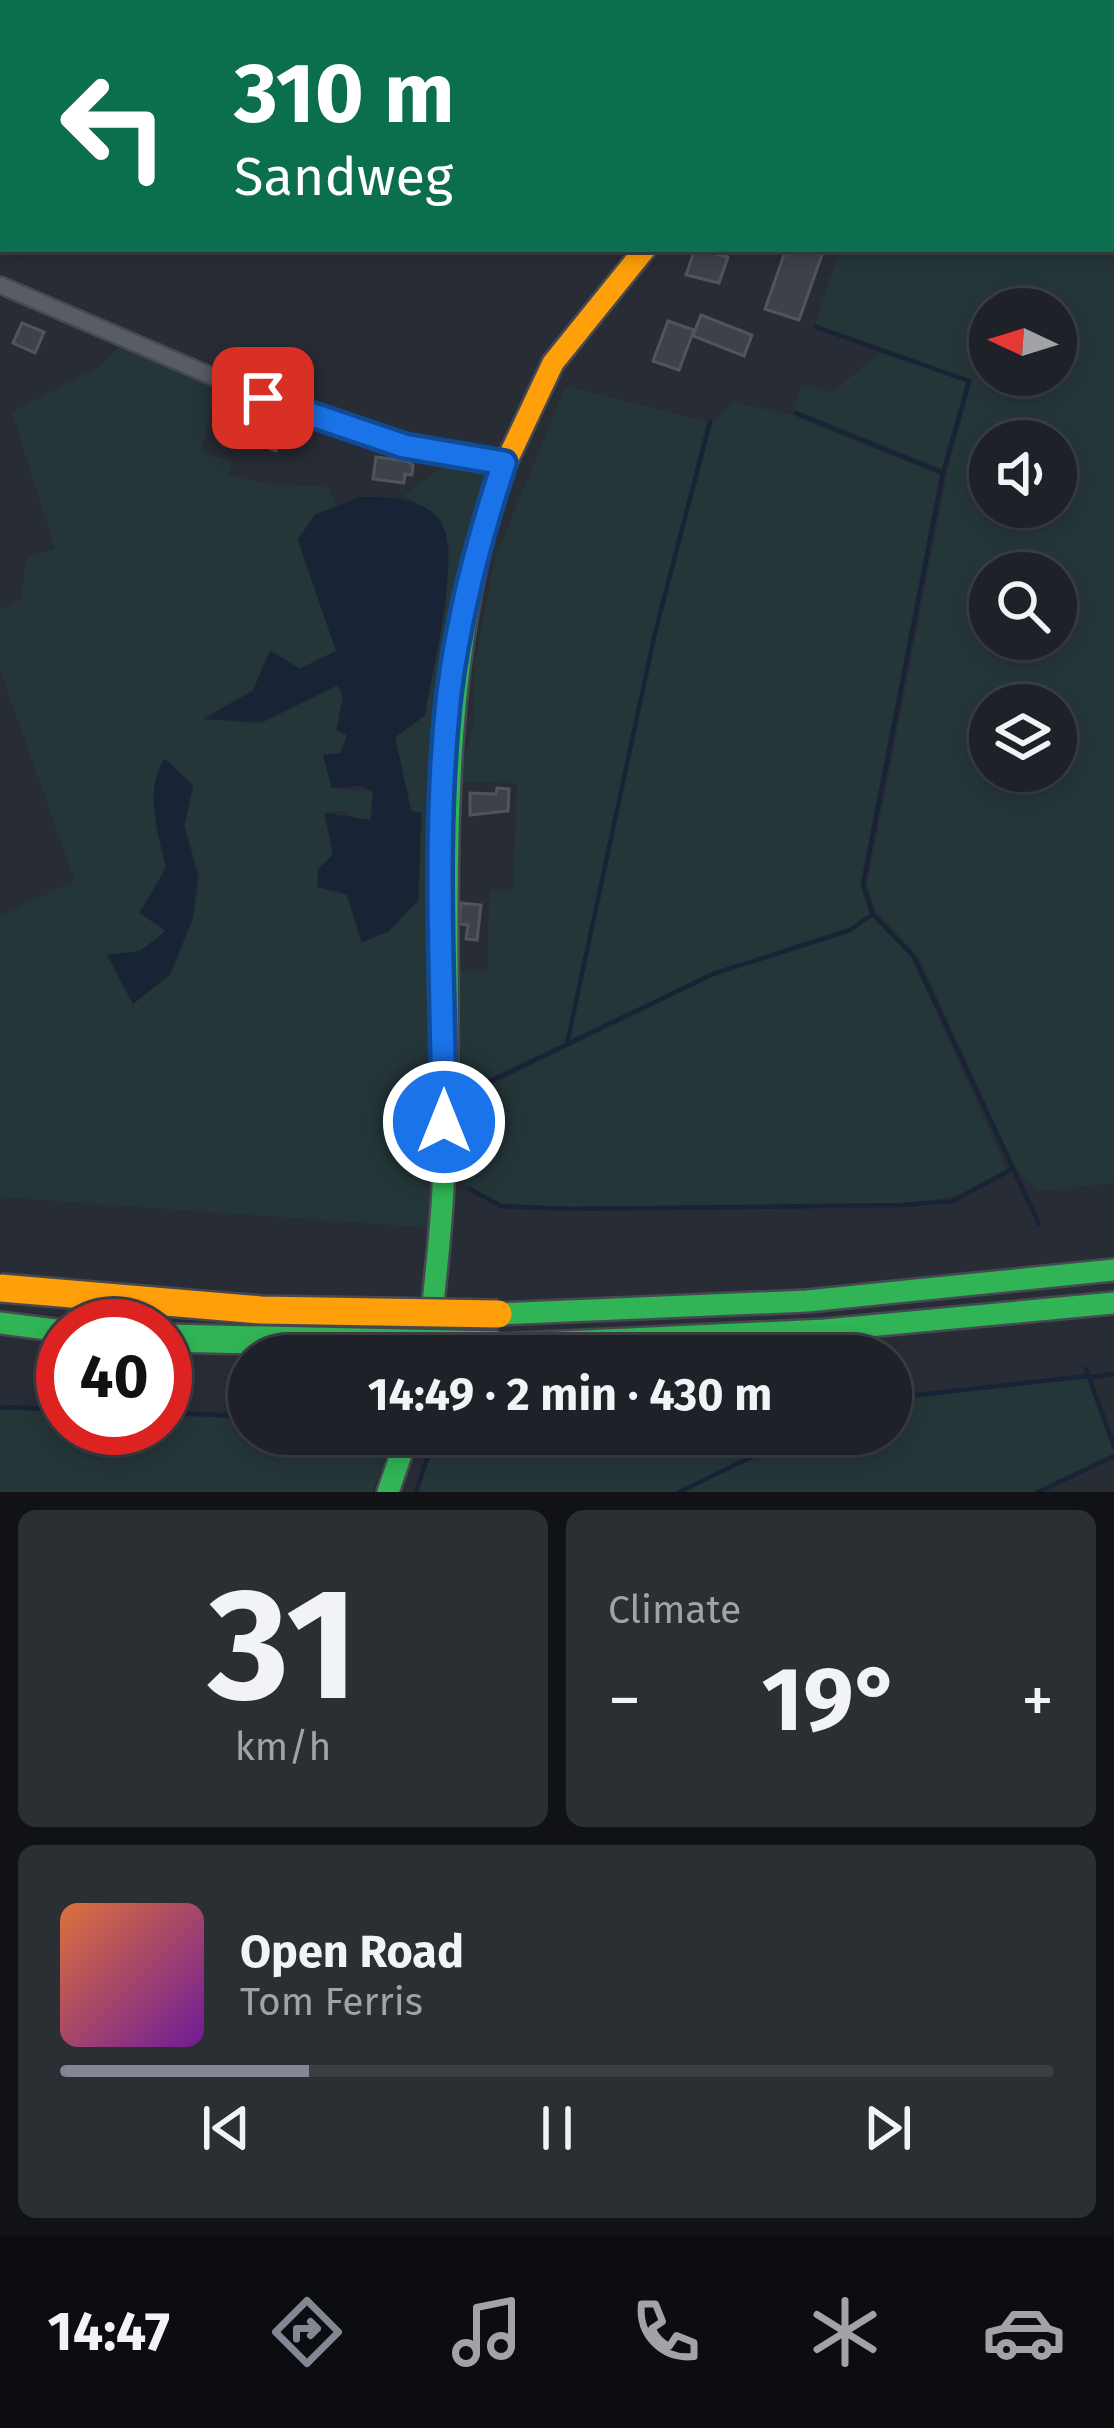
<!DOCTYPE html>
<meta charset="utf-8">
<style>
body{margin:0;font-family:"Fira Sans",sans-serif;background:#2b2e33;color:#f1f3f6;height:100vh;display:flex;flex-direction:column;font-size:45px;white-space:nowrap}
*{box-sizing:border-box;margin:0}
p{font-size:39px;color:#a1a3a7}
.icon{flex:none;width:66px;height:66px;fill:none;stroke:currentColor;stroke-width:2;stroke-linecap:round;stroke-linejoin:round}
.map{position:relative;height:1492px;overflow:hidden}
.side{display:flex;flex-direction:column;gap:18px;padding:18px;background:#101215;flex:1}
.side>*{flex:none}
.banner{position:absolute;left:0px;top:0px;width:1116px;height:252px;box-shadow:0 6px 18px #0003,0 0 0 3px #3c3e44;background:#0b6e4f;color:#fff;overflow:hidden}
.needle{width:78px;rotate:274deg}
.fabs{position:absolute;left:969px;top:288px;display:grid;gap:24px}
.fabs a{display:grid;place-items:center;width:108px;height:108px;border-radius:50%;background:#1e2127;box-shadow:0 6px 18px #0003,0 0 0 3px #3c3e44;font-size:60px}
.speed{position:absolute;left:36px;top:1299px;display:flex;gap:24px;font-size:60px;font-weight:700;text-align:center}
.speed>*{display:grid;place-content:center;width:156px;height:156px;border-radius:50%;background:#1e2127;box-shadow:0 6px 18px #0003,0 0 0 3px #3c3e44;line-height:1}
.speed .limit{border:18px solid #d22;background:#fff;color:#111}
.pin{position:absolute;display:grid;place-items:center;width:102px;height:102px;color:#fff;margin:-51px;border-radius:24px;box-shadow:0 6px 18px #0006}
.me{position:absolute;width:132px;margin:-66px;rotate:0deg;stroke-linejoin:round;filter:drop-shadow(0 0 9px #0008)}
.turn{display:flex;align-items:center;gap:42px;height:252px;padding:0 36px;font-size:54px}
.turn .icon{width:156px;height:156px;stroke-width:2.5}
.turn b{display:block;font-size:84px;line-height:102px}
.big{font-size:90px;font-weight:700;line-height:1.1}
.side .tile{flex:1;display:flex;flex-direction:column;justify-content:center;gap:18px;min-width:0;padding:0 42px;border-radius:18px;background:#2b2e33}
.side .dial{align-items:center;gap:0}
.dial b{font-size:156px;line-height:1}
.song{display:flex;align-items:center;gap:36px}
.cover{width:144px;height:144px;border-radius:18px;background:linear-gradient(135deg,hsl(20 70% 55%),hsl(280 70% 35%))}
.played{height:12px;border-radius:6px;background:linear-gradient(90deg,#828793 25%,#3c3e44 25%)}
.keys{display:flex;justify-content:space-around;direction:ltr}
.heat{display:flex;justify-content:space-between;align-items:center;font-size:66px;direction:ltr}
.side .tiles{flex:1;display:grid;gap:18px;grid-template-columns:1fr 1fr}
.tile:last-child{grid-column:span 2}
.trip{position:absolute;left:228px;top:1335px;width:684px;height:120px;border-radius:60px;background:#1e2127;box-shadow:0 6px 18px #0003,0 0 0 3px #3c3e44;font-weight:700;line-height:120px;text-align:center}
.tab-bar{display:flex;height:192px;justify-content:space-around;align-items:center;background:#0c0d10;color:#a1a3a7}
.tab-bar .icon{width:84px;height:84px}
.tab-bar .on{color:#828793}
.tab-bar b{font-size:54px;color:#f1f3f6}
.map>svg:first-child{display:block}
.green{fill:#253639;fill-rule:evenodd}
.water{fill:#192336}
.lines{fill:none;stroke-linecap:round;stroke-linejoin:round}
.stream{stroke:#192336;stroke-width:4.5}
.building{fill:#3d4149;stroke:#50545c;stroke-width:3}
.street-casing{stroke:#464951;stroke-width:20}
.fast-casing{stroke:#464951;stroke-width:26}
.slow-casing{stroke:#464951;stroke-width:26}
.street{stroke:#585c63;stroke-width:15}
.fast{stroke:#30b455;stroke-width:21}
.slow{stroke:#ff9f0a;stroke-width:21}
.fast-bridge-casing{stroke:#45484f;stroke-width:32;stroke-linecap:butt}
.slow-bridge-casing{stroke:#45484f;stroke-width:32;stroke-linecap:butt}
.fast-bridge{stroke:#30b455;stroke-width:27}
.slow-bridge{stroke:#ff9f0a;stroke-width:27}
.route-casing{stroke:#114b97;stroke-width:30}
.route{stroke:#1a73e8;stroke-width:21}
</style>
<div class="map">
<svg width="1114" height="1492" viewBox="0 0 1114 1492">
<rect width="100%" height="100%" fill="#282c34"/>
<path class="green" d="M1114,76v1107l-75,8 -25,-25 -95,-209 -44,-47 -8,-25 81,-415 24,-90 -157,-56 25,-75h273zM990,309h66v66h-66zM990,441h66v66h-66zM990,573h66v66h-66zM990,705h66v66h-66z
M122,343l96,41 -17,68 31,9 -2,14 39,9 60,3 7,18 -22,10 -17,25 39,110 -36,18 -30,-18 -18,40 -49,29 58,5 76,-38 5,11 -6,34 10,4 -6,18 -17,1 8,34 41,4 -2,27 -12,2 -14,-10 -20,2 8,42 -15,14v18l29,8 15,48 28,-11 30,-32 3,-87 -10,-2 -17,-73 30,-22 26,-168 -11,-29 -36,-24 47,-34 27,4 10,17c-20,67 -40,135 -48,205 -22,177 -8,362 -6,541l-434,-31v-282l75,-34 -75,-211v-60l22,-12 4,-40 29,-9 -43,-137 87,-45zM164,758l30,27 -9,41 15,51 -7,43 -22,55 -38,29 -26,-49 33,-4 26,-20 -27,-18 26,-45c-7,-37 -22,-77 -1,-110z
M880,353l87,29 -24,87 -150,-59 9,-26 29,9z
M566,386l141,36 -53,210 -88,411 -103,48 -7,-119 32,-1 1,-81 24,1 4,-108 -60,-1 17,-60v-56l21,-108z
M733,402l59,13 148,60 -80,410 10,29 -20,14 -138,44 -143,69 88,-408 55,-211z
M872,917l40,41 95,212c-33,24 -63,29 -103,33l-335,4 -67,-3 -38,-19v-87l249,-122 138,-45z
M1087,1378l27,76 -80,38h-353l120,-58h90v-35z
M0,1410l63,2v16h102v-12l84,3v15h144l-20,58h-373z
M469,1434h328l-121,58h-259l18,-55z"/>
<path class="water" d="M360,497c27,0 60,-1 79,22 25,31 -8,157 -14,196l-30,22 16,74 10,2 -3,87 -29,31 -27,11 -15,-48 -29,-7v-17l15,-15 -8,-42 46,7 2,-28 -11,-6 -30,2 -9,-33 18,-2 6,-18 -10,-5 6,-33 -5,-12 -77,37 -58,-3 50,-28 17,-40 30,18 36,-18 -38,-111 17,-25z
M165,759l28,27 -9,40 14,51 -6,43 -22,54 -37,30 -26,-49 33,-4 26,-20 -26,-18 26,-45c-7,-35 -23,-77 -1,-109z"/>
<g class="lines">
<path class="stream" d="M816,327l153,54 -26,92
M796,413l147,60 -80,412 10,29 41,43 125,267
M567,1044l88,-411 55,-211
M464,1094l249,-120 137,-44 23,-16
M470,1189l31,17 67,3 336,-4 49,-4 57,-31
M1086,1369l28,77
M1089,1378l25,-4
M891,1398l198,-22
M0,1407l63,2
M165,1413l84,3
M376,1492l20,-58
M416,1492l19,-57 15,-1
M679,1492l120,-58
M1038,1492l76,-36"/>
</g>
<path class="building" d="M695,249l33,8 -9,26 -33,-8z
M786,249h38l-25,71 -34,-11z
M701,315l51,20 -8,21 -51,-20z
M668,321l26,9 -15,40 -26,-9z
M22,323l22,9 -9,21 -22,-10z
M255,420l29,11 -8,20 -29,-12z
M376,457l31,4 6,4 -1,10 -7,-1 -1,9 -31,-4z
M497,788l12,1 -1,22 -38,4v-22l26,1z
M461,903l20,2 -4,35 -11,-1 2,-14 -9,-1z"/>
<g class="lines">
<g class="street-casing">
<path id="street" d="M0,285l307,132 96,29 101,17"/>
</g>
<g class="fast-casing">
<path id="fast" d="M1113,45h1
M498,1314l309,-13 307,-31
M0,1323l63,8
M431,1325c4,-46 10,-91 12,-137 13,-218 -14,-434 39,-648
M498,1345l327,-15 289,-27
M388,1492l20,-58"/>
</g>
<g class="slow-casing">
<path id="slow" d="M482,540l12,-52 59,-125 92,-114"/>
</g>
<use href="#street" class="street"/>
<use href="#fast" class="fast"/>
<use href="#slow" class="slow"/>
<g class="fast-bridge-casing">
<path id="fast-bridge" d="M165,1338l333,7"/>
</g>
<g class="slow-bridge-casing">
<path id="slow-bridge" d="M0,1288l261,22 237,4"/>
</g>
<use href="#fast-bridge" class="fast-bridge"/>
<use href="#slow-bridge" class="slow-bridge"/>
</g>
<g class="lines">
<g class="route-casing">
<path id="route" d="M263,398l141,48 100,17c-25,75 -45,151 -55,230 -16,140 -6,287 -5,429"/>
</g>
<use href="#route" class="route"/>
</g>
</svg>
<div class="fabs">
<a><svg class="needle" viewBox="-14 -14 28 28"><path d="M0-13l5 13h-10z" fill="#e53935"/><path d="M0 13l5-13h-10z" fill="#a1a3a7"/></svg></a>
<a><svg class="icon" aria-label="sound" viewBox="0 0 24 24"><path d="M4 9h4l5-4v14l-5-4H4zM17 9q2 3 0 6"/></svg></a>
<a><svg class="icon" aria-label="search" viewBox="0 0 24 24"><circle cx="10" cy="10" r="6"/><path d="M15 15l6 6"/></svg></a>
<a><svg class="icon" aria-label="layers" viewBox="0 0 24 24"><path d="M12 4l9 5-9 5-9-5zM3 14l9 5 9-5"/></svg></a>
</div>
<div class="speed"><div class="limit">40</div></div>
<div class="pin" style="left:263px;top:398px;background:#d93025"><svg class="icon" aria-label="arrive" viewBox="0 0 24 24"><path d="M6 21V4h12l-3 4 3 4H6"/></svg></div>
<svg class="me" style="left:444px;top:1122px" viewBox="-20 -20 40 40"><circle r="17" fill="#1a73e8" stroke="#fff" stroke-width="3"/><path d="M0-11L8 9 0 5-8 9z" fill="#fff"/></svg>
<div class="trip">14:49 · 2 min · 430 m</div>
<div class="banner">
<div class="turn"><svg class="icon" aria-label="left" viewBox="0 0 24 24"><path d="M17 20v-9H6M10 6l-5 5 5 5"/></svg><div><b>310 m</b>Sandweg</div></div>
</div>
</div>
<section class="side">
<div class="tiles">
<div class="tile dial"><b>31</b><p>km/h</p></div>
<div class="tile"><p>Climate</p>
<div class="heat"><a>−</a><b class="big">19°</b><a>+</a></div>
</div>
<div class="tile">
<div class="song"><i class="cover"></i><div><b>Open Road</b><p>Tom Ferris</p></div></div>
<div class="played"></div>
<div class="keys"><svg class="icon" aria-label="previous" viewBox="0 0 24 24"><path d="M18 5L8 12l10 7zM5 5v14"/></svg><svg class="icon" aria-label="pause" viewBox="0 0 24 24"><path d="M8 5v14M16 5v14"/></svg><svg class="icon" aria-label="next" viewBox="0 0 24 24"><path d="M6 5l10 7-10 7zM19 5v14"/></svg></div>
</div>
</div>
</section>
<nav class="tab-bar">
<b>14:47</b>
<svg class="icon on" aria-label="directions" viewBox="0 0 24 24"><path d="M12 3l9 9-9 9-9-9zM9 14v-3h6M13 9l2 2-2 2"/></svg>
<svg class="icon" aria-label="music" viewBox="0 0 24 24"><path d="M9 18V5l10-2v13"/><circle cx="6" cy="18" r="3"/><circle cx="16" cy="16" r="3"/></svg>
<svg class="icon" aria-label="phone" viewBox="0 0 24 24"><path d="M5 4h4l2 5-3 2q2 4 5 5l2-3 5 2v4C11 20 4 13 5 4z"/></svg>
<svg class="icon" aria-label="climate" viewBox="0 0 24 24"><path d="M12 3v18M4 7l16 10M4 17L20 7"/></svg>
<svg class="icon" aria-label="car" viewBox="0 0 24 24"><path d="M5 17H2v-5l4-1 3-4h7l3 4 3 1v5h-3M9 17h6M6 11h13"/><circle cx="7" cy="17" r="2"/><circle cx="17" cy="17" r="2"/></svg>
</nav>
